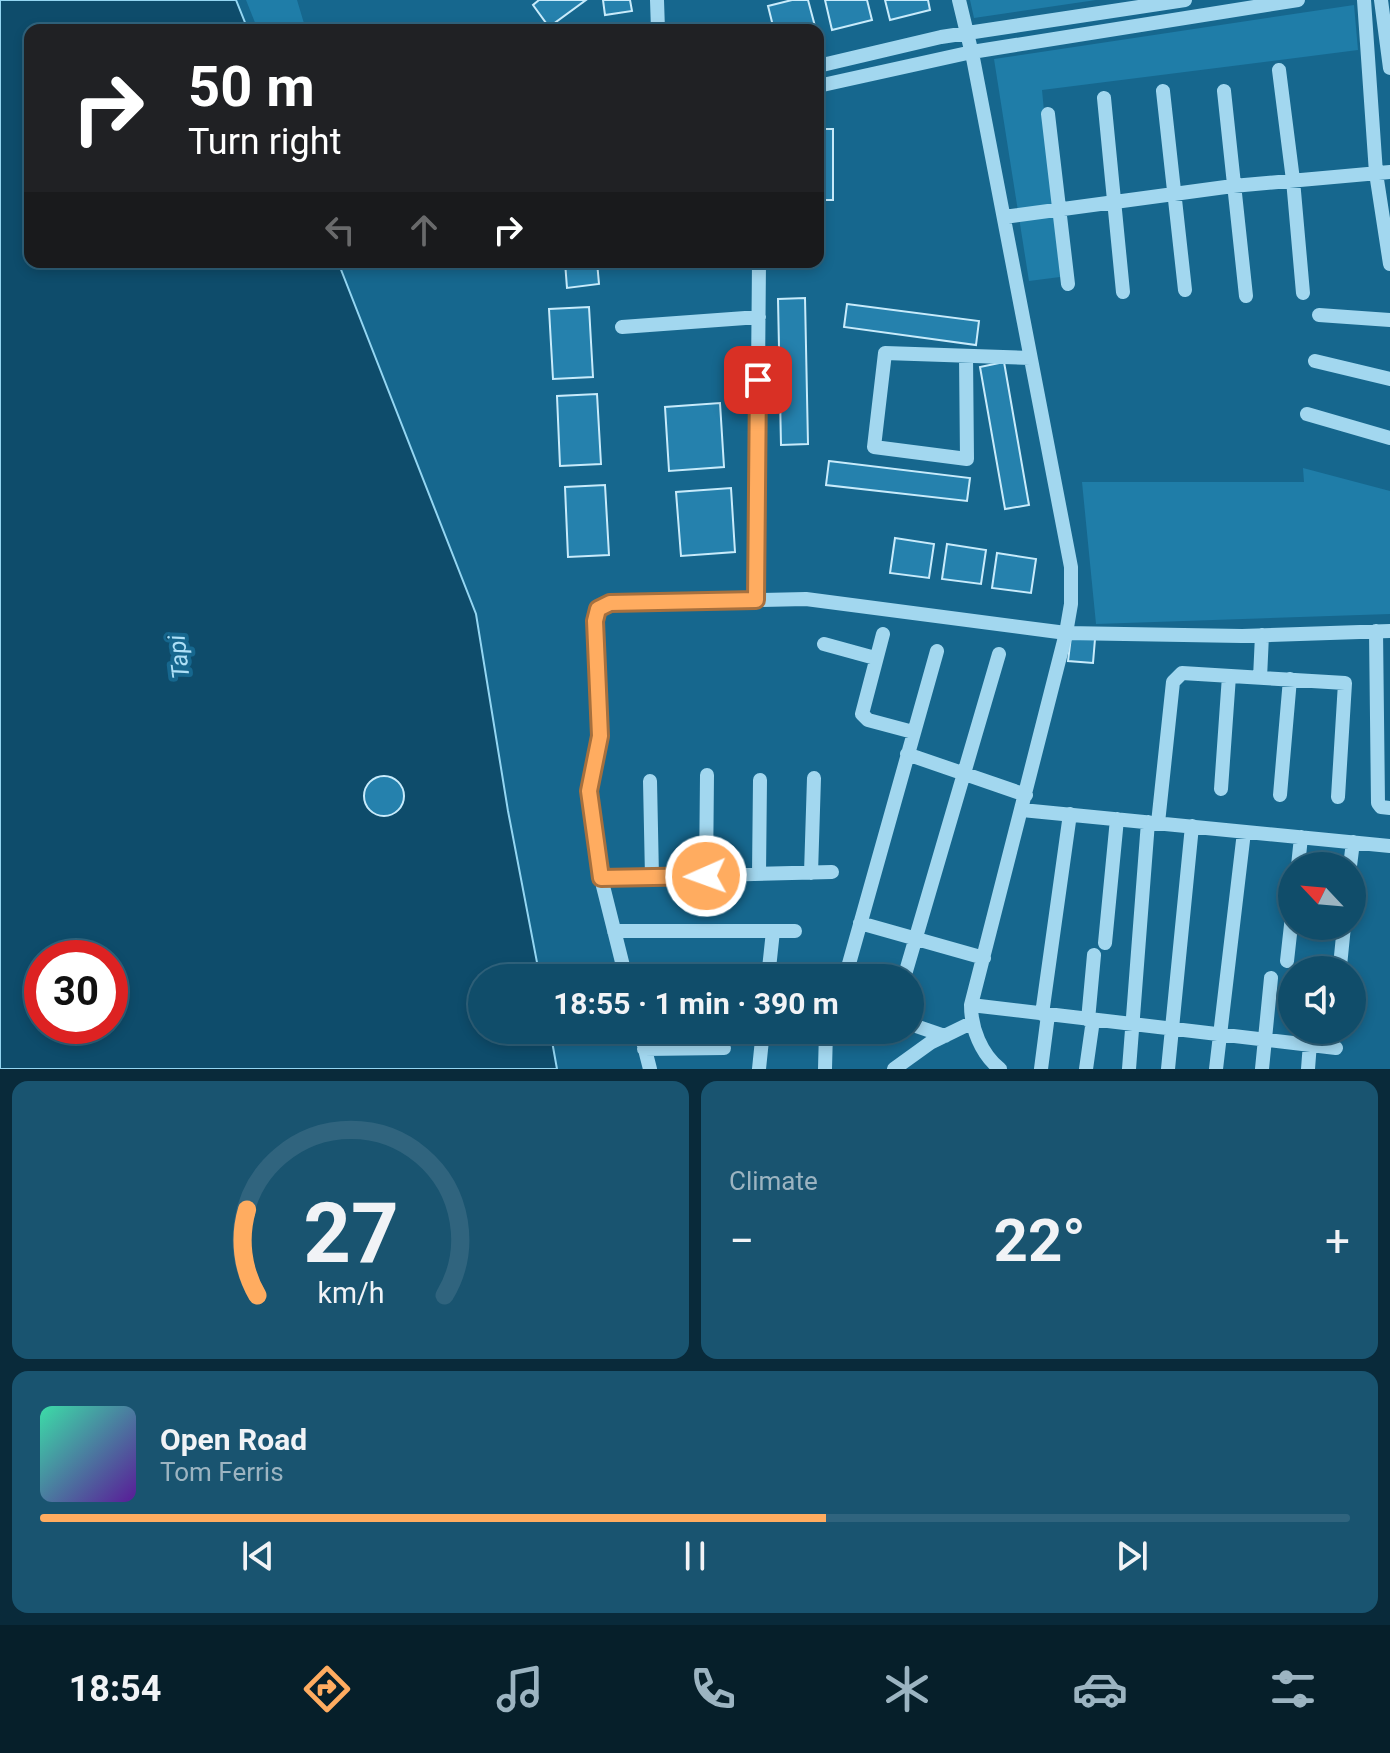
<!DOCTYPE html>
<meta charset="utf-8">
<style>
body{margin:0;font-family:Roboto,sans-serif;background:#195470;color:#f1f3f6;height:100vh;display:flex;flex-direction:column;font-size:30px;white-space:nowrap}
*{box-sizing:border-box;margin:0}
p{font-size:26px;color:#9cb4c1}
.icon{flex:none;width:44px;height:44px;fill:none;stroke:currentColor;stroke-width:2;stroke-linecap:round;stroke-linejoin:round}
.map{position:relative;height:1069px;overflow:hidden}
.drawer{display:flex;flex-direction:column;gap:12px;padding:12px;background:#092a3a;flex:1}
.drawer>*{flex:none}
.hud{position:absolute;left:24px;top:24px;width:800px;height:244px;border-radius:16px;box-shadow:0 4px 12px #0003,0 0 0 2px #30647e;background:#202124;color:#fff;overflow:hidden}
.needle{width:52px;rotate:296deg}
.buttons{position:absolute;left:1278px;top:852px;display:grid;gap:16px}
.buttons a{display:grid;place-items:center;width:88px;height:88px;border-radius:50%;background:#104d6a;box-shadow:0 4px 12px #0003,0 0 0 2px #30647e;font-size:40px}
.speed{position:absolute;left:24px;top:940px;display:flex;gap:16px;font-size:40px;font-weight:700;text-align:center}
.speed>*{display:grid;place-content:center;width:104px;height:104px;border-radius:50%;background:#104d6a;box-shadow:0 4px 12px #0003,0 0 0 2px #30647e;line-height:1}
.speed .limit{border:12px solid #d22;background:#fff;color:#111}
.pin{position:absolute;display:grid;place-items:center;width:68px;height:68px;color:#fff;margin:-34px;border-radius:16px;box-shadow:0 4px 12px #0006}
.me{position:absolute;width:88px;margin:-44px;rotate:268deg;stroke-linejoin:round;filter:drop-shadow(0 0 6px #0008)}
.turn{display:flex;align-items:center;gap:28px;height:168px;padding:0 32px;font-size:36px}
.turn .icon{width:104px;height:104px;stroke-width:2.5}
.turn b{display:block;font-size:56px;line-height:68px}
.lanes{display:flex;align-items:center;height:76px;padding:0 32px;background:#0003;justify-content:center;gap:40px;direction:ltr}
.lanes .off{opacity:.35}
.big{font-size:60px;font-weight:700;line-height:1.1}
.drawer .widget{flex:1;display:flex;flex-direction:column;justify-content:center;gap:12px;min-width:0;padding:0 28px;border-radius:16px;background:#195470}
.drawer .dial{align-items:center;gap:0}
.dial svg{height:208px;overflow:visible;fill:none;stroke:#30647e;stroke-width:7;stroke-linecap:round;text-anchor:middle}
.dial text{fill:#f1f3f6;stroke:none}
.song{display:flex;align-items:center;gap:24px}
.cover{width:96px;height:96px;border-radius:12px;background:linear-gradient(135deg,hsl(160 70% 55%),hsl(270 70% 35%))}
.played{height:8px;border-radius:4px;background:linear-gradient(90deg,#ffac60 60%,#30647e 60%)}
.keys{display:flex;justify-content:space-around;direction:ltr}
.heat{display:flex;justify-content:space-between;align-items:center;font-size:44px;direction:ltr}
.drawer .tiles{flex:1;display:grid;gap:12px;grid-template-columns:1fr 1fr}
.widget:last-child{grid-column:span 2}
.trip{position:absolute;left:468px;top:964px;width:456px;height:80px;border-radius:40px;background:#104d6a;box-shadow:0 4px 12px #0003,0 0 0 2px #30647e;font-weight:700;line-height:80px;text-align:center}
.tab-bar{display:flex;height:128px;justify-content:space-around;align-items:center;background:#061f2a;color:#9cb4c1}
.tab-bar .icon{width:56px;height:56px}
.tab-bar .on{color:#ffac60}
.tab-bar b{font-size:36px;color:#f1f3f6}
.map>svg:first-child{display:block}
.green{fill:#1f7da8}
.water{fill:#0e4c6b;stroke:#94d6f2;stroke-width:2;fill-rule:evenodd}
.building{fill:#2581ad;stroke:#c8ebfb;stroke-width:2}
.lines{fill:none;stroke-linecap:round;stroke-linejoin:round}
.minor{stroke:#a2d7ef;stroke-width:14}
.route-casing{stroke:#a6703e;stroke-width:20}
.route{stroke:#ffac60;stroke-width:14}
.labels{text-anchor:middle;stroke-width:8;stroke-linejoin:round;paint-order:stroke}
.water-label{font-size:24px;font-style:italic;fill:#aee0f7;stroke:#16678e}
</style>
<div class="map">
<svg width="1390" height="1069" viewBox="0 0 1390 1069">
<rect width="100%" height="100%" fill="#16678e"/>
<path class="green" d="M246,0h51l9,30h-48z
M970,0h126l-122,18z
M1354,5l4,45 -316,40 18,187 -31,4 -35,-222z
M1303,468l87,23v123l-294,10 -14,-142h222z"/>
<path class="water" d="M0,0h236l12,30h-218v232h308l138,352 32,197 32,167h-58v52h68l7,39h-557zM42,958h68v68h-68z"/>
<path class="building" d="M539,0h47l-37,27 -16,-22z
M603,0h27l2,11 -27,4z
M792,0h16l8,30h-42l-6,-24z
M825,0h42l5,20 -40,10z
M885,0h43l2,10 -40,10z
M823,129h10v71h-11l-4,-5v-59z
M565,262h32l2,22 -32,4z
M805,298l3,146 -27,1 -3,-146z
M847,304l132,17 -3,24 -132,-18z
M589,307l4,70 -40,2 -4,-70z
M1004,362l25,143 -24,4 -25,-142z
M597,394l4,70 -41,2 -3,-70z
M720,403l4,64 -55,4 -4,-64z
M829,461l141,17 -3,23 -141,-16z
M605,485l4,70 -41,2 -3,-70z
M731,488l4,64 -54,4 -5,-64z
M895,538l39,6 -5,34 -39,-5z
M947,544l39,6 -5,34 -39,-5z
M997,553l39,6 -5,34 -39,-5z
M1071,637l24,2 -2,24 -25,-2z
M364 796a20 20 0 1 1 40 0a20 20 0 1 1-40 0Z"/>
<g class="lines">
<path class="minor" d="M657,0l1,30
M959,0l14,58 98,509v37l-5,29 -95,372c0,23 10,49 29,64
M1364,0l12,173 14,91
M1381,0l9,68
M818,66l123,-29 244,-37
M1279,70l14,110 10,113
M818,86l154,-34 326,-52
M1163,91l22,199
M1224,91l22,205
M1104,98l19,194
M1048,114l20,170
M1004,217l229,-31 157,-14
M1319,315l71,5
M622,327l137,-10
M966,356l1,103 -93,-12 11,-94 145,5
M1315,361l75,18
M1307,414l83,24
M756,600l3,-338
M1376,631l2,172 3,4 9,1
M883,634l-21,80 6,6 45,12
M824,644l51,14
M1260,678l2,-43
M907,754l119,41
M650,781l2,96
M1221,789l8,-113
M1280,795l10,-116
M1022,810l368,36
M1158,823l15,-141 9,-9 163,10 -7,114
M1298,866l3,-29
M1350,866l3,-24
M811,873l3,-95
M759,874l1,-94
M706,876l1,-101
M601,878l231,-6
M860,923l124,35
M614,931h181
M1105,943l12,-124
M1287,961l5,-45
M1340,966l4,-40
M626,978l-25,-100 -12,-87 11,-55 -5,-115 3,-12 12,-6 196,-4 260,34 176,3 148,-5
M768,978l5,-47
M845,978l92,-327
M904,978l95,-324
M971,1005l365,43
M1042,1014l28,-200
M1088,1020l6,-65
M910,1024l35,12
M640,1030l10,39
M644,1049l80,-1
M759,1069l4,-39
M825,1069l1,-38
M894,1069l36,-26 41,-20
M1041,1069l7,-54
M1086,1069l7,-49
M1129,1069l19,-247
M1168,1069l24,-243
M1216,1069l28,-237
M1262,1069l9,-91
M1308,1069l3,-39"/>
</g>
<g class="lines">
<g class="route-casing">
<path id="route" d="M706,876l-105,2 -12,-87 11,-55 -5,-115 3,-12 12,-6 146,-3 2,-220"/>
</g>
<use href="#route" class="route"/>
</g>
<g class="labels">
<g class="water-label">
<text transform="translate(179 657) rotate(-97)" y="8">Tapi</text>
</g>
</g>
</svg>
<div class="buttons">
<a><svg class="needle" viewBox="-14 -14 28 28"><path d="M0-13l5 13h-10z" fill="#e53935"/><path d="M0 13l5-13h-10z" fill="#9cb4c1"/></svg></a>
<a><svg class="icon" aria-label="sound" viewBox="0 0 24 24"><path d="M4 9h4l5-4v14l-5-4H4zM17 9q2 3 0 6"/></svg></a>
</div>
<div class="speed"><div class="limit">30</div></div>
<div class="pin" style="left:758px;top:380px;background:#d93025"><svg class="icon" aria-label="arrive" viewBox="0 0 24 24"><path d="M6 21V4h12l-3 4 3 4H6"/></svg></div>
<svg class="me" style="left:706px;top:876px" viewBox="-20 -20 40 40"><circle r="17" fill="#ffac60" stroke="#fff" stroke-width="3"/><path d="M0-11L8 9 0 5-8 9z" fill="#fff"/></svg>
<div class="trip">18:55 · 1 min · 390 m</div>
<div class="hud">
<div class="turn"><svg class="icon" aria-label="right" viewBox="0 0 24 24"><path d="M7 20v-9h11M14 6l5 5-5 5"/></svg><div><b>50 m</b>Turn right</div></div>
<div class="lanes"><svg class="icon off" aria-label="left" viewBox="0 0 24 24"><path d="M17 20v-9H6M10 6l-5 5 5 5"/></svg><svg class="icon off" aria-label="ahead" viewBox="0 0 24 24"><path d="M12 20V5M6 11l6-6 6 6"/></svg><svg class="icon" aria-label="right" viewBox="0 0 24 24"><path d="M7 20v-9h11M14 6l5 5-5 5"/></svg></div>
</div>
</div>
<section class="drawer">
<div class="tiles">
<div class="widget dial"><svg viewBox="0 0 100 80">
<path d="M14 69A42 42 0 1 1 86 69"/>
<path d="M14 69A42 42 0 0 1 10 36" stroke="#ffac60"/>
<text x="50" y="56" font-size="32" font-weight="700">27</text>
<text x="50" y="72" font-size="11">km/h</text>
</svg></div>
<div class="widget"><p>Climate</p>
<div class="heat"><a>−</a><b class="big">22°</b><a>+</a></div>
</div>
<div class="widget">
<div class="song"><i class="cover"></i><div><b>Open Road</b><p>Tom Ferris</p></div></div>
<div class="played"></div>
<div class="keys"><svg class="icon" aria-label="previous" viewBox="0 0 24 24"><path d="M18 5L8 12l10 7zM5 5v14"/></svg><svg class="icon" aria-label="pause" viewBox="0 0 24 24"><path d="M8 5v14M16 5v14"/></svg><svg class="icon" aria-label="next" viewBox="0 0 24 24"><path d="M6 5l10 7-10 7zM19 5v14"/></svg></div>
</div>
</div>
</section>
<nav class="tab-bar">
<b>18:54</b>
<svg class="icon on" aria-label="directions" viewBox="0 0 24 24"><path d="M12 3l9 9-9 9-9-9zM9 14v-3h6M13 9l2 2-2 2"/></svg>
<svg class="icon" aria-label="music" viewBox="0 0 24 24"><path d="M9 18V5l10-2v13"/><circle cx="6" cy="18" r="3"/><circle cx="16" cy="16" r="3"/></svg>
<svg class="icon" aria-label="phone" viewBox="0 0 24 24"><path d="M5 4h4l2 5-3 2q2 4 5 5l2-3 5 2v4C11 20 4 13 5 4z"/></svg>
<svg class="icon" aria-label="climate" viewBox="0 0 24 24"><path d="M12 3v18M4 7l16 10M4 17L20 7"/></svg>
<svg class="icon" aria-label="car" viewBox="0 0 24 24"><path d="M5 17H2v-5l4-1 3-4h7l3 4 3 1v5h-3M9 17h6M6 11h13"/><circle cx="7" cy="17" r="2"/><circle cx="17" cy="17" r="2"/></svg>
<svg class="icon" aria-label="filters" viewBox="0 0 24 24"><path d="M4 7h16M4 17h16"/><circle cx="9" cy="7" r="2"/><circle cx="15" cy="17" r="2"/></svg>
</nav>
